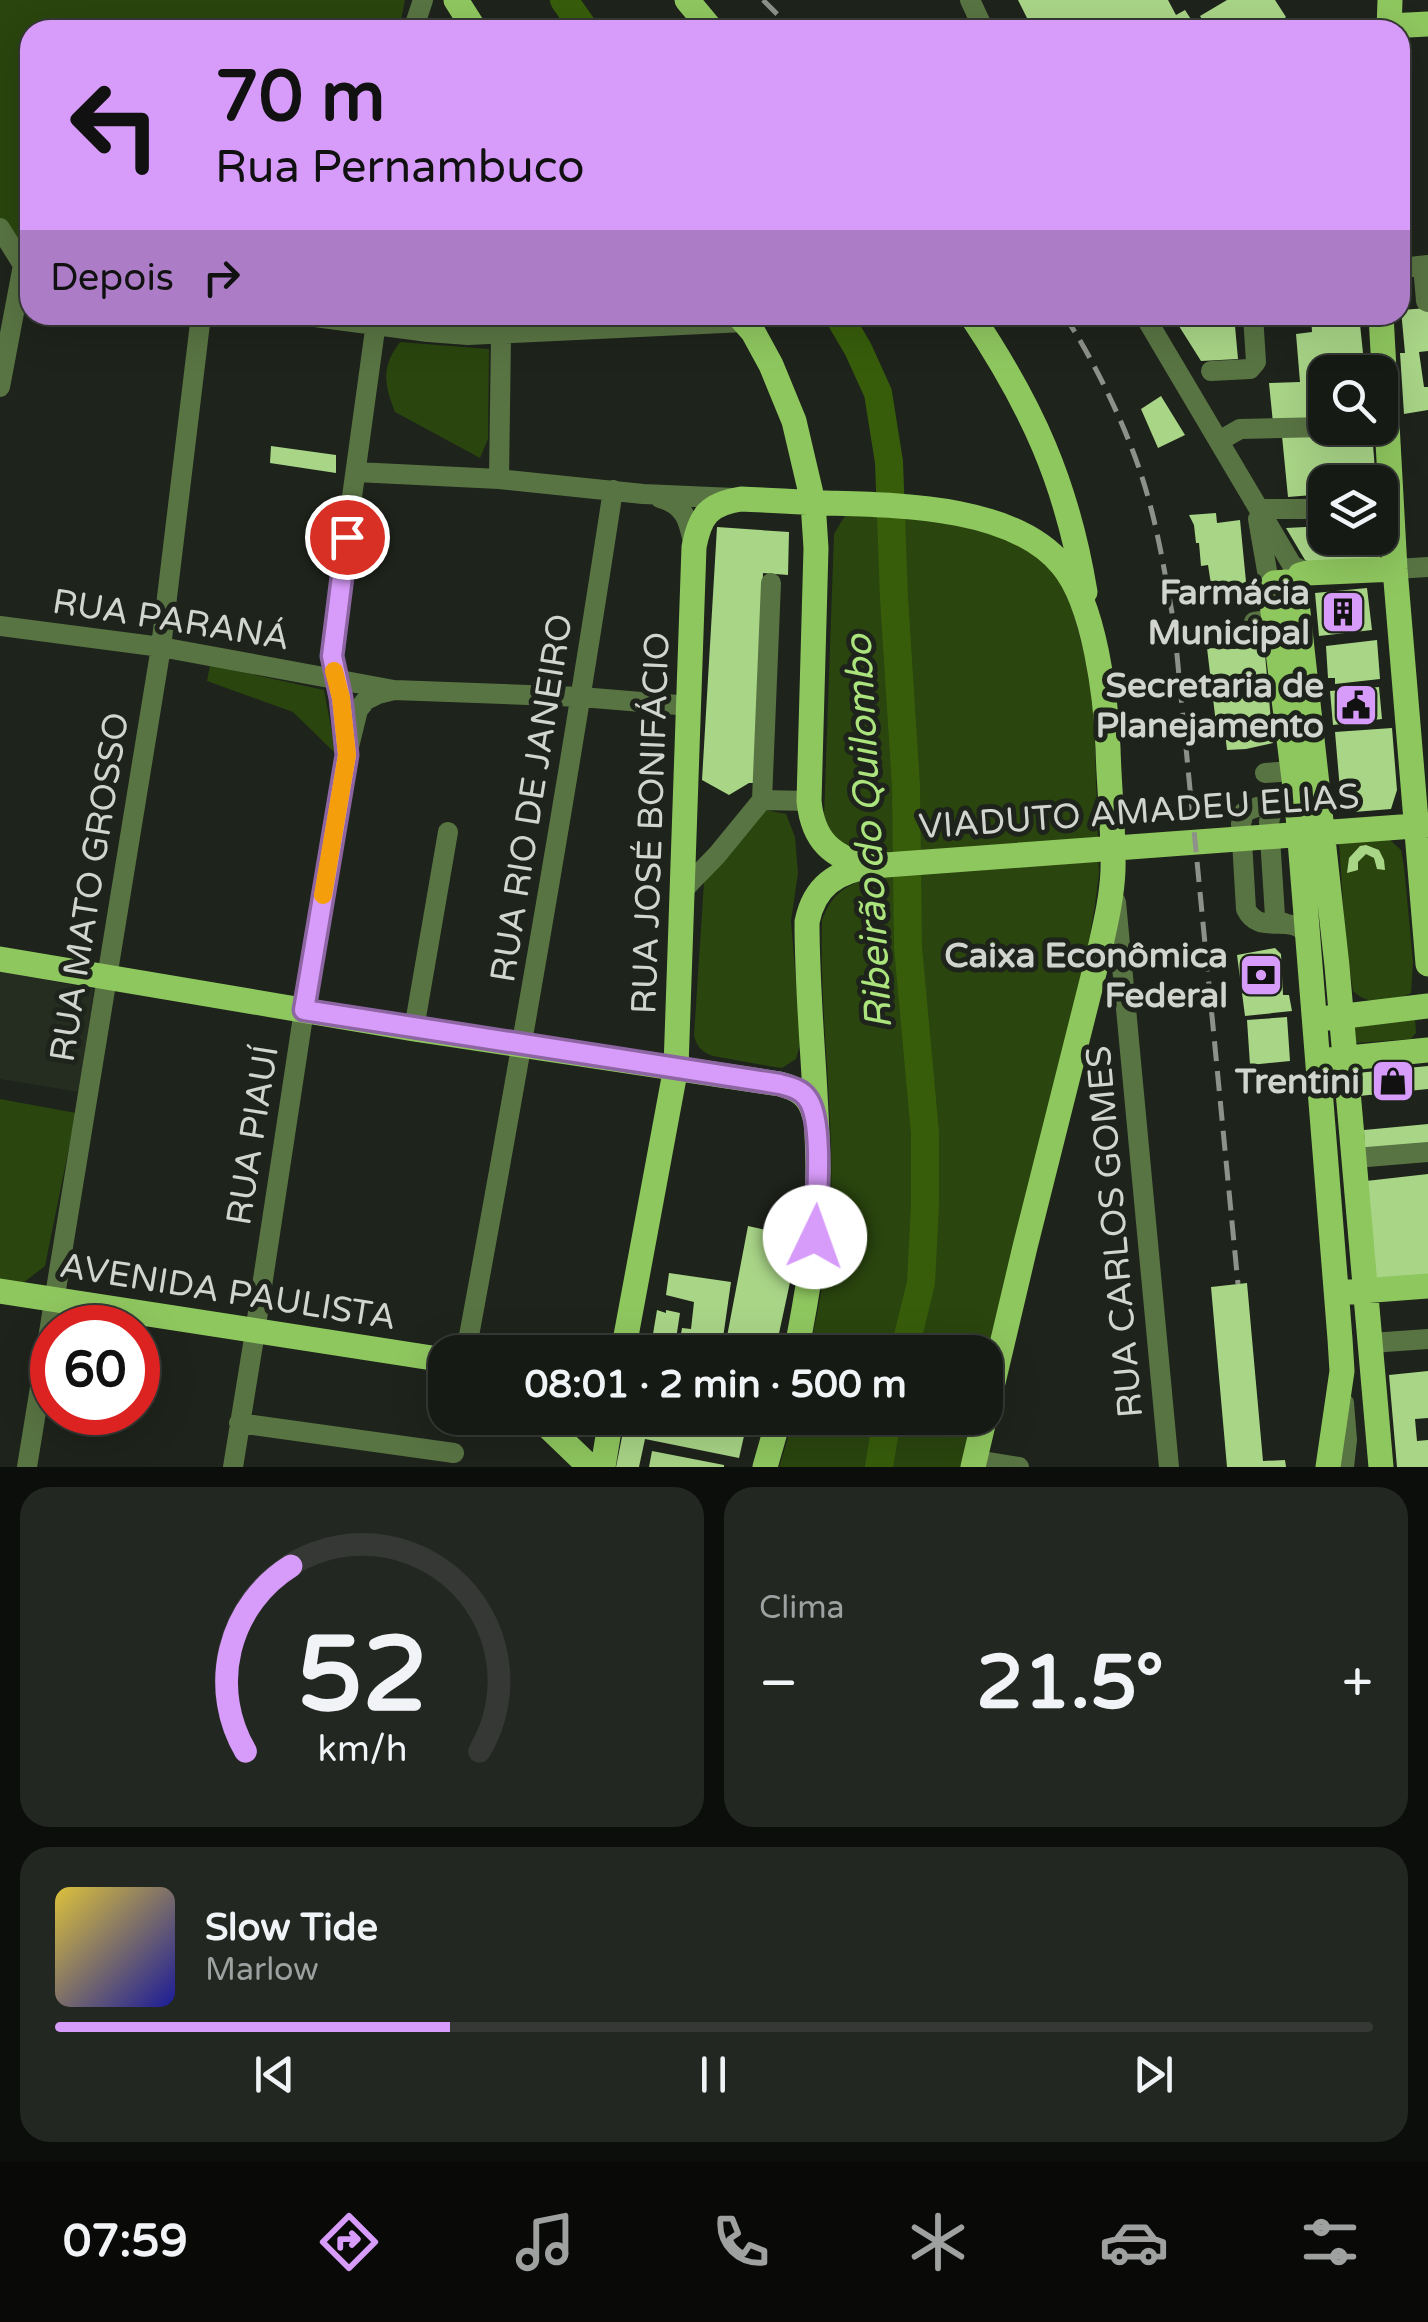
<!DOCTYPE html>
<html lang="pt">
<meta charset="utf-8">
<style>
body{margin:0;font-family:"Varela Round",sans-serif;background:#232722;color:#f1f3f6;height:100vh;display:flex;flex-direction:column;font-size:38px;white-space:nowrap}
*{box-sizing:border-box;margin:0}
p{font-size:32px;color:#9ea1a0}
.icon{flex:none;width:55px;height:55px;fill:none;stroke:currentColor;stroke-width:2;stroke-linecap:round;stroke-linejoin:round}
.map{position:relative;height:1467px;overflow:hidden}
.side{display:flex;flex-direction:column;gap:20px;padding:20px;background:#0c0e0b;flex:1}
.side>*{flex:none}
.top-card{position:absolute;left:20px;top:20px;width:1390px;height:305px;border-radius:30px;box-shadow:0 10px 40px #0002,0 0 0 2px #353834;background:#d79bf9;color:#111;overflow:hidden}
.controls{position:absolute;left:1308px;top:355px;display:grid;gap:20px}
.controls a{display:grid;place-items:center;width:90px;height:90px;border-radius:20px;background:#161a14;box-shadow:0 10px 40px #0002,0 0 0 2px #353834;font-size:50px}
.speed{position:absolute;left:30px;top:1305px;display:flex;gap:20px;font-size:50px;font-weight:700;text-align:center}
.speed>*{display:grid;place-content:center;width:130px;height:130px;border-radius:50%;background:#161a14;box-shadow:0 10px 40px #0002,0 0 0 2px #353834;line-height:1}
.speed .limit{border:15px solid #d22;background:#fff;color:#111}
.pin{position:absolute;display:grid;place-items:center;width:85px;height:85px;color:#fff;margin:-42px;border:5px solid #fff;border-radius:50%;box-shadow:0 2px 10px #0007}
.me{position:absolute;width:110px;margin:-55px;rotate:3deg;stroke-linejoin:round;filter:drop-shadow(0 0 8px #0008)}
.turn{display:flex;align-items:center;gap:35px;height:210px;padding:0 30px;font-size:45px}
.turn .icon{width:130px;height:130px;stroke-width:2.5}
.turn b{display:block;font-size:70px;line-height:85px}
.then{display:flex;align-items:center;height:95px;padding:0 30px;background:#0003;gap:20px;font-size:38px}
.big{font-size:75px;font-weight:700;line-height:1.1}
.side .card{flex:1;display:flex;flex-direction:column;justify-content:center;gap:15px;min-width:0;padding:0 35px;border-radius:30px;background:#232722}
.side .dial{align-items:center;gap:0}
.dial svg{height:260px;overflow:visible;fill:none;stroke:#353834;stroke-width:7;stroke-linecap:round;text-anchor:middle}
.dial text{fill:#f1f3f6;stroke:none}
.song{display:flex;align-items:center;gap:30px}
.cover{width:120px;height:120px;border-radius:15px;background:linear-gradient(135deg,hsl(50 70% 55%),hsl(240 70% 35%))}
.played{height:10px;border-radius:5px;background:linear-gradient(90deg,#d79bf9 30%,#353834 30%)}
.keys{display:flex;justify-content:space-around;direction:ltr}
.heat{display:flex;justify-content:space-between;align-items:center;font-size:55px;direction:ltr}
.side .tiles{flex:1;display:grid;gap:20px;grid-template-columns:1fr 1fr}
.card:last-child{grid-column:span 2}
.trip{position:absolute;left:428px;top:1335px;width:575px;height:100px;border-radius:30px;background:#161a14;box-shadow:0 10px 40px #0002,0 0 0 2px #353834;font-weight:700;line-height:100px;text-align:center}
.tab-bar{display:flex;height:160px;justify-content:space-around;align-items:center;background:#090a08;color:#9ea1a0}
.tab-bar .icon{width:70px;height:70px}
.tab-bar .active{color:#d79bf9}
.tab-bar b{font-size:45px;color:#f1f3f6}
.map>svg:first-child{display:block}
.built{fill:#252d20}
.green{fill:#2a450e}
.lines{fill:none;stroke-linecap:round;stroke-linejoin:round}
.river{stroke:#375d0b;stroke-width:28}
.building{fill:#a9d587}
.minor{stroke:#597443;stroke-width:20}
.major{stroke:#8fc75f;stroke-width:25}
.rail{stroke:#8d918a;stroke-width:5;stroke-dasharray:20 10;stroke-linecap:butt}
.route-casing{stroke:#8c65a2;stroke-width:25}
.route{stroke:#d79bf9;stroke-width:18}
.slow{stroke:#f59e0b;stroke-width:18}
.labels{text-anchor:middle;stroke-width:10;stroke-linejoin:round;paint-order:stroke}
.poi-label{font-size:35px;font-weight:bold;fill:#d1d4cf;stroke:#1e231b;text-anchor:end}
.street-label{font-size:35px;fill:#d1d4cf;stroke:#1e231b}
.water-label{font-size:38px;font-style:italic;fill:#abe37d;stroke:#1e231b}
</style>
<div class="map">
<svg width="1428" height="1467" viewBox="0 0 1428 1467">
<rect width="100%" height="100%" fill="#1e231b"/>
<path class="built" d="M0,971l94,18 -15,103 -79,-13z"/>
<path class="green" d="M0,0h405l-6,30h-369v231l-30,-39z
M400,342l89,7 -1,90 -8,19 -85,-46c-11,-28 -14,-45 5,-70z
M853,512l61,2 81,16 31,16 39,35 28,106 6,187 -4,31 -21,126 -89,342v-21h-176c8,-37 16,-76 20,-114 9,-106 -10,-212 -7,-318 9,-24 21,-34 45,-41l-38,-50 -5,-13 10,-282 10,-17z
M210,665l114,25 12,64 -43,-42 -86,-31z
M766,810l20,4 9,23 3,36 -7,48 10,121 -5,17 -14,9 -8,-1 -61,-11c-11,-4 -16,-9 -19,-20l10,-154z
M1388,838l13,12 3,16 9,96 -2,31c-19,9 -42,14 -58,-2l-8,-57 -6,-92z
M1415,1017l1,16 -5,6 -55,4 -4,-19z
M0,1099l76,14 -31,153 -22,17 -23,-4z
M794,1418h180l-12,49h-183z"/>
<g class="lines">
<path class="river" d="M564,0l21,30
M838,315l20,34 20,44 11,69 5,136 12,188 2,161 17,186v72l-4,78 -17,69
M879,1467l8,-49"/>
</g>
<path class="building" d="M1018,0h150l8,15 9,-5 13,20h-165z
M1227,0h48l11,17 -15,13h-63l-8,-14z
M1428,308v43l-9,1 5,35h4v23l-24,4 -4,-61h5l-4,-43z
M1172,315h62l4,44 -37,2z
M1311,315h48l6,57h-40v50l-52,1 -4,-40 31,-1 -4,-48 16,-2z
M1161,396l24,39 -27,13 -17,-39z
M1372,433l4,49h-51v12l-37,3 -6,-61z
M271,446l65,9v18l-66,-10z
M1216,513l1,10 23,-3 7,72 -34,5 -5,-32 -7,1 -2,-23h-3l-2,-18 -5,-10z
M1325,526v12h54l1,20 -68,5 -7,-3 -19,-32z
M717,527l72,5 -1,43 -25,-2 -6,210h-8l-20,12 -27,-15z
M1367,588l5,42 -53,6 -4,-43z
M1377,640l3,39 -45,5v-6h-7l-2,-32z
M1264,643l9,100 -27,6 -19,1 -2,-17 -8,-1 -10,-84 28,1z
M1379,687l3,32 -49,6 -3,-34z
M1392,728l5,62 -6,19 -49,4 -7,-81z
M1366,845l13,5 5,10 1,10 -8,-1 -3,-11 -8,-4 -8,8v8l-11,3 2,-15 11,-12z
M1275,948l6,6 2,41h6l3,16 -47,5 -8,-61z
M1287,1017l3,44 -40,4 -3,-45z
M1428,1066v23l-69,7 -2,-23z
M1428,1124v25l-63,5 -1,-24z
M1428,1174v101l-52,4 -10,-98z
M748,1226l49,11 -5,36 -17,79h-23l-27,-5z
M669,1273l62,9 -10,70h-43l4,-24 9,1 3,-27 -28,-7z
M1247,1283l16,178 22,-1 1,7h-59l-16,-180z
M657,1310l9,3v-3l14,3 -6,39h-24z
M1428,1371v47l-13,1 2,22 11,-1v27h-31l-8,-92z
M628,1418h26l90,18 -5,22 -94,-19 -6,28h-23l9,-45z
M652,1451l72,14v2h-75z"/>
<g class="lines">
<path class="minor" d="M970,0l14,30
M413,30l10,-30
M0,228l23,37 -23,122
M1423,266l3,35 2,1
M1400,268l28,-3
M300,315l128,17 40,3 277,-13
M1144,315l148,250 15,8
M1211,371l39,-2 6,-7 -3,-47
M1219,441l21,-12 85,-2
M356,472l143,7 144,15 91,4
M499,479l2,-143
M660,498c26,7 29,24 34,49
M1259,509h59
M1258,519l12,69
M1395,569l33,-2
M1254,622l20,-3
M0,626l161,21 233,43 187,7 109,9
M345,738c-4,-35 -14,-68 -12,-103l44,-320
M1265,773l28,-2
M762,800l47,1
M1297,803l-40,4 -13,5 -3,12 5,85c13,28 46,2 62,27
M1280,805l-8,6 -3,11 6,94 3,5 7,2
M683,890l34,-35 45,-55 9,-217
M1116,902l53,565
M414,1029l34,-197
M1355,1158l73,-6
M1371,1343l57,-4
M466,1352c53,-286 103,-573 147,-862
M239,1423l215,30
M975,1460l44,7
M27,1467l134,-820 40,-332
M233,1467l22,-135 49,-322 43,-255 11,-45 8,-10 12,-6 16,-4
M1344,1467l3,-27 -3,-37"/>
<path class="major" d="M456,0l19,30
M687,0l25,30
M1389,26l39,-2
M1389,30l1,-30
M738,315l15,17 18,33 23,56 19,81 3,46 -7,253c4,40 23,56 61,66
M971,315c61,91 96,168 114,277
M1381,315l14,254 33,395
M1296,592l-10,-10 -12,1 -4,5 27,215 43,536 2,32 -14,96
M0,959l414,70 366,55c18,5 29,11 34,30
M1329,1018l99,-12
M1329,1060l99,-10
M0,1291l445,69
M1348,1292l80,-6
M623,1352l53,-285 18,-520c6,-32 15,-43 47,-48 28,1 56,3 84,4 72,2 187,2 237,62 33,39 44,134 46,183 1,41 6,82 5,122 -1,28 -8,56 -14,83l-74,294 -52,220
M796,1352c12,-60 22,-121 22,-183 -1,-82 -11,-164 -11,-247 7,-36 30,-51 65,-56l556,-41
M539,1418l51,49
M748,1418l30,5
M603,1467l8,-49
M765,1467l14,-49
M1381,1467l-44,-501 -42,-381 5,-10 7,-2 88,-4"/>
<path class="rail" d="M763,0l30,30
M1064,315c29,43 61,110 77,159 16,48 24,100 33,150l64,660"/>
</g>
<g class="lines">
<g class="route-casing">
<path id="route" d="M347,537l-15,119 9,42 6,57 -43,255 476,74c10,3 21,5 27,14 18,22 9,110 8,139"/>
</g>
<use href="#route" class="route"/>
<path class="slow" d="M323,895l24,-140 -6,-57 -7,-27"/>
</g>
<defs>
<g id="building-square" transform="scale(2.25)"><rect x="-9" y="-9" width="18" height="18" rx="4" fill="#d79bf9" stroke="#1e231b"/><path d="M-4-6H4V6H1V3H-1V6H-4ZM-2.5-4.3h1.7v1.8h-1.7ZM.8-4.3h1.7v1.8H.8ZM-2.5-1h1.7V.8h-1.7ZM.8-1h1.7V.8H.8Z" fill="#111"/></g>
<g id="civic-square" transform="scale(2.25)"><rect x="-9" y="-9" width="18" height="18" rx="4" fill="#d79bf9" stroke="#1e231b"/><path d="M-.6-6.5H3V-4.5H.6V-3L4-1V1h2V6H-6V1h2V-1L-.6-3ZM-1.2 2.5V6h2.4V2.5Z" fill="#111"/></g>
<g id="bank-square" transform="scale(2.25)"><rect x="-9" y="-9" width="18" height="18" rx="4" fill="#d79bf9" stroke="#1e231b"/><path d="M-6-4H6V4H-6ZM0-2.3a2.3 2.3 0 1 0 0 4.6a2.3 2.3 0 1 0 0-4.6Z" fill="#111"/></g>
<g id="shop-square" transform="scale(2.25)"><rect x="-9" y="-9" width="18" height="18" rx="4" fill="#d79bf9" stroke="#1e231b"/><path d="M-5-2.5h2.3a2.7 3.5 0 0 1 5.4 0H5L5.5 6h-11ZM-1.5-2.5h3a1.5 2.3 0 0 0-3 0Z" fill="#111"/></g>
</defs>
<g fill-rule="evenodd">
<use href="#building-square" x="1343" y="612"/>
<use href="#civic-square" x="1356" y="705"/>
<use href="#bank-square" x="1261" y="975"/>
<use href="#shop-square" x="1393" y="1081"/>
</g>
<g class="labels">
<g class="poi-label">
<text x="1310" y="604">Farmácia<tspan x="1310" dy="40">Municipal</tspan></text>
<text x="1324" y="697">Secretaria de<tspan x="1324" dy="40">Planejamento</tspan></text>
<text x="1228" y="967">Caixa Econômica<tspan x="1228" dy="40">Federal</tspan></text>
<text x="1360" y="1093">Trentini</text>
</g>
<g class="street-label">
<text transform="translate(171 619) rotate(9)" y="12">RUA PARANÁ</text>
<text transform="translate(531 798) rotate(-81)" y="12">RUA RIO DE JANEIRO</text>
<text transform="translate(1139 811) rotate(-4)" y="12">VIADUTO AMADEU ELIAS</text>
<text transform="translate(650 823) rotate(-88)" y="12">RUA JOSÉ BONIFÁCIO</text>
<text transform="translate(89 887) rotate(-81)" y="12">RUA MATO GROSSO</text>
<text transform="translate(252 1135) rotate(-81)" y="12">RUA PIAUÍ</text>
<text transform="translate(1114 1232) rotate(-95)" y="12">RUA CARLOS GOMES</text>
<text transform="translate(228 1291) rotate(9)" y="12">AVENIDA PAULISTA</text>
</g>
<g class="water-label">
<text transform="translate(868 832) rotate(-93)" y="13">Ribeirão do Quilombo</text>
</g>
</g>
</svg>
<div class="controls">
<a><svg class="icon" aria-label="search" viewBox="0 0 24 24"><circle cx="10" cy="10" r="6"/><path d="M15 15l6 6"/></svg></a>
<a><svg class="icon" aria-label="layers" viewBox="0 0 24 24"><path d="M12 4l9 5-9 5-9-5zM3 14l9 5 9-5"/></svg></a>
</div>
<div class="speed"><div class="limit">60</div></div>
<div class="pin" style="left:347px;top:537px;background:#d93025"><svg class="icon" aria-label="arrive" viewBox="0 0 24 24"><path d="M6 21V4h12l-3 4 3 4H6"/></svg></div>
<svg class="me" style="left:815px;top:1237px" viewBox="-20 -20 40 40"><circle r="19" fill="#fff"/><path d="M0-13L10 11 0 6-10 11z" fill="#d79bf9"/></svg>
<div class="trip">08:01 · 2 min · 500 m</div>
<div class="top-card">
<div class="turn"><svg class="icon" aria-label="left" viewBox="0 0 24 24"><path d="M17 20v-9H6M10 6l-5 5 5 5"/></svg><div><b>70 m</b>Rua Pernambuco</div></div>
<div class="then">Depois<svg class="icon" aria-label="right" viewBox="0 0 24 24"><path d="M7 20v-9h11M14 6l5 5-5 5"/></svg></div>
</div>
</div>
<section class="side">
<div class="tiles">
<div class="card dial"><svg viewBox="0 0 100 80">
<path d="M14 69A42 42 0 1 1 86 69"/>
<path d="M14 69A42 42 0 0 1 28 12" stroke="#d79bf9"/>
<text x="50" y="56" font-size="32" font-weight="700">52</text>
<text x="50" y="72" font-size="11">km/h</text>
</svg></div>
<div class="card"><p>Clima</p>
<div class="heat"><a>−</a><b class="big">21.5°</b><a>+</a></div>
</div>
<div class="card">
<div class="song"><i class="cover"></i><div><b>Slow Tide</b><p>Marlow</p></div></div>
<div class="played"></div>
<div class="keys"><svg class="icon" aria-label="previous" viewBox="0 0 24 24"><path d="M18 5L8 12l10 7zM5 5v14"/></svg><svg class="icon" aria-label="pause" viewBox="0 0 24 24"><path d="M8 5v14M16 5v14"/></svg><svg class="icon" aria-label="next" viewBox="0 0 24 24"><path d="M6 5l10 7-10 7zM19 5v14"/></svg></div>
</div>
</div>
</section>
<nav class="tab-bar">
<b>07:59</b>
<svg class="icon active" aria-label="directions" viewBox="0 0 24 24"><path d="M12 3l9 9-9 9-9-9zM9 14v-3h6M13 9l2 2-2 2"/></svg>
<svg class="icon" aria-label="music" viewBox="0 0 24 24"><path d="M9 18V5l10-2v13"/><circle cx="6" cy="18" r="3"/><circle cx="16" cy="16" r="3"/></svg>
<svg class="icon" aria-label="phone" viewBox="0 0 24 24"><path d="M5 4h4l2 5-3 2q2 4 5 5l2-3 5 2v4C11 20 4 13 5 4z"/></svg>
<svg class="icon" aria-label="climate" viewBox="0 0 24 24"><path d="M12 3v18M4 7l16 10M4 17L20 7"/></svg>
<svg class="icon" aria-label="car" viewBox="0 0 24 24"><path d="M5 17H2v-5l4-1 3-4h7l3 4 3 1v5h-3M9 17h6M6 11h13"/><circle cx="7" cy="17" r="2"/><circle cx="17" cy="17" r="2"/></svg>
<svg class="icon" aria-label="filters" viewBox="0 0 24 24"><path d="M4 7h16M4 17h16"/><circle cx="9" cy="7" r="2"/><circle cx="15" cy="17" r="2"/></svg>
</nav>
